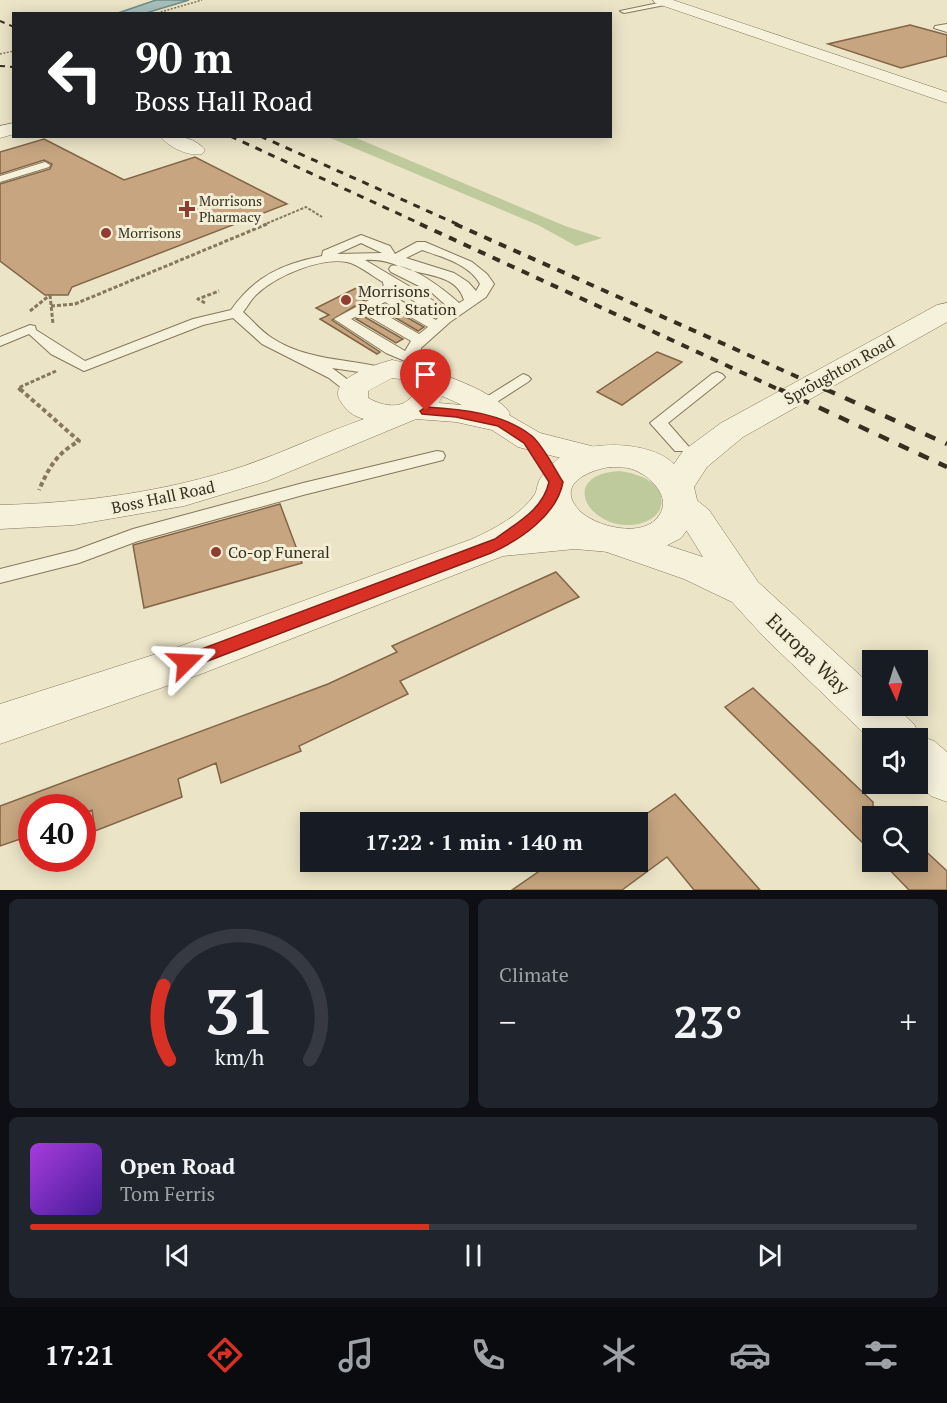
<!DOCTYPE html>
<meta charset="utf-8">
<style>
body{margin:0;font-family:"PT Serif",serif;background:#20242c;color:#f1f3f6;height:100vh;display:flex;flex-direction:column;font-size:22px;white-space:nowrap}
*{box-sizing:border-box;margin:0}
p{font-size:20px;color:#9ea1a6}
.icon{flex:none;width:33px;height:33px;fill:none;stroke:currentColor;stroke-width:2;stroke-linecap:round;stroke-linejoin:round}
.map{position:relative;height:890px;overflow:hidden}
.drawer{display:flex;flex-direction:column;gap:9px;padding:9px;background:#0d0f14;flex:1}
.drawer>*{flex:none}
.banner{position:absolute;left:12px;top:12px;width:600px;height:126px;border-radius:0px;box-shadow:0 3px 15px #0003;background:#202124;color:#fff;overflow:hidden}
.needle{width:39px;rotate:176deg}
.tools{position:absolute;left:862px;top:650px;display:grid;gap:12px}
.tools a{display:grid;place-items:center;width:66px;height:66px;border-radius:0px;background:#171b24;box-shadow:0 3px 15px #0003;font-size:30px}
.speed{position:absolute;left:18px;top:794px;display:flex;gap:12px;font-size:30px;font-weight:700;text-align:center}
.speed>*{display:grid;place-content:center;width:78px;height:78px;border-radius:50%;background:#171b24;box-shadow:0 3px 15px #0003;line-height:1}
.speed .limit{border:9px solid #d22;background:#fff;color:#111}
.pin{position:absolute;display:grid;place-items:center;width:51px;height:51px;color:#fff;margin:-62px -26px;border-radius:50% 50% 50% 0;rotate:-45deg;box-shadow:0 0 6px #0007}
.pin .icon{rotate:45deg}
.me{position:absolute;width:66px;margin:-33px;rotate:69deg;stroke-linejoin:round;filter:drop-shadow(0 0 4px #0008)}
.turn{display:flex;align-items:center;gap:21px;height:126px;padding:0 24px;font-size:27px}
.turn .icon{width:78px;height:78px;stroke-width:2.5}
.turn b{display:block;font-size:42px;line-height:51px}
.big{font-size:45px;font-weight:700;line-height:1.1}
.drawer .card{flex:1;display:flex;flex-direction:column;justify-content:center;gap:9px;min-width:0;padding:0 21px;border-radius:9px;background:#20242c}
.drawer .dial{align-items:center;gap:0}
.dial svg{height:156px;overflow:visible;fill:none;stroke:#363941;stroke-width:7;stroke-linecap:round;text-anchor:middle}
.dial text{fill:#f1f3f6;stroke:none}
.song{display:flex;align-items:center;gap:18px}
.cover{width:72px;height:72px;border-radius:9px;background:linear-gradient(135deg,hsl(280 70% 55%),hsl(260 70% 35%))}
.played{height:6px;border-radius:3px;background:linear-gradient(90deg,#d93025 45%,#363941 45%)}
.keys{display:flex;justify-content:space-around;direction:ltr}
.heat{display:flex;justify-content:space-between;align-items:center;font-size:33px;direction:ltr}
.drawer .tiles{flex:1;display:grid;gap:9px;grid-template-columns:1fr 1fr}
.card:last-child{grid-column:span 2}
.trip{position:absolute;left:300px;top:812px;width:348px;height:60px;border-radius:0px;background:#171b24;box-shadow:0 3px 15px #0003;font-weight:700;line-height:60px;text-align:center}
.dock{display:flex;height:96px;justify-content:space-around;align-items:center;background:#090b0e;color:#9ea1a6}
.dock .icon{width:42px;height:42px}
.dock .current{color:#d93025}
.dock b{font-size:27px;color:#f1f3f6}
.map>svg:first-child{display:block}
.green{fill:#bec99c}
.water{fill:#a8bfbb;stroke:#6f8d89;stroke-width:1.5}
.building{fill:#c6a580;stroke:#836545;stroke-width:1.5}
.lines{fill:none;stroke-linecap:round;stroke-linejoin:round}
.service-casing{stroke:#86775e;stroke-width:2}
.minor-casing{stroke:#86775e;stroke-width:1}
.tertiary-casing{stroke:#86775e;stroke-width:1}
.path-far3{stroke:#86775e;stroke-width:1.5;stroke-dasharray:2 1.5;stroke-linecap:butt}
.path-far2{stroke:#86775e;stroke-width:2;stroke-dasharray:3 1.5;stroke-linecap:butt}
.path-far1{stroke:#86775e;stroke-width:3;stroke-dasharray:4 2;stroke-linecap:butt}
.path{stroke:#86775e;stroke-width:4;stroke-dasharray:4.5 3;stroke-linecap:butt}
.service{fill:#f6f1da;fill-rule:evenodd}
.minor{fill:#f6f1da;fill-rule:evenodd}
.tertiary{fill:#f6f1da;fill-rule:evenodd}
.rail-far3{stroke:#372e20;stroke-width:2;stroke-dasharray:5 5;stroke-linecap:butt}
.rail-far2{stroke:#372e20;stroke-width:3;stroke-dasharray:7 7;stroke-linecap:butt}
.rail-far1{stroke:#372e20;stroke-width:4;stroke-dasharray:8 8;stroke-linecap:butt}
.rail{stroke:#372e20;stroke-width:4.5;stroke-dasharray:11 11;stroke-linecap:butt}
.route{fill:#d93025;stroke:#8d1f18;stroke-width:1.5}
.poi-dot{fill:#903c32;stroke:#f3eed6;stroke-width:2}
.labels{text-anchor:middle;stroke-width:6;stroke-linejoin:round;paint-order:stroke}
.far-poi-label{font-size:14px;fill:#372e20;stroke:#f3eed6;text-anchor:start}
.poi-label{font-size:16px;fill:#372e20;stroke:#f3eed6;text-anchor:start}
.street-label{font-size:16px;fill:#372e20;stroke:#f3eed6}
.near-street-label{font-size:20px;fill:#372e20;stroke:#f3eed6}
</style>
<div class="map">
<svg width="947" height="890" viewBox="0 0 947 890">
<rect width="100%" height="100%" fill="#ebe4c7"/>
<path class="green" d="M328,137h26l211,89 37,12 -26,8 -38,-21z
M619,471c17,2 47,11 42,34 -1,9 -10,15 -19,18 -48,14 -89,-47 -23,-52z"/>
<path class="water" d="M156,0h33l-43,13h-28z"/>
<path class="building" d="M910,25l37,10v21l-46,12 -73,-24z
M44,139l80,41 71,-23 92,47 -215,83 -4,8h-23l-45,-34v-77l50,-15 2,-5 -8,-4 -44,14v-22z
M362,285l16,7 -46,28 48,32 -3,2 -57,-35 9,-4 -13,-7z
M385,305l39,22 -6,4 -39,-23z
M363,316l40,23 -7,4 -40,-24z
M657,352l25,10 -60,43 -25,-13z
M280,504l22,59 -158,45 -11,-63z
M556,572l23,25 -179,84 8,13 -109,52 2,5 -80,32 -5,-20 -38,16 4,18 -87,34 -3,-21 -10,4v-7h-50v28l-32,11v-40l328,-122 69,-32 -5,-6z
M753,688l120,114v51l-148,-146z
M675,794l85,96h-66l-27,-33 -45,33h-110l42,-29h84v-41z
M918,844l29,27v19h-38l-28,-29h37z"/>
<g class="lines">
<g class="service-casing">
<path id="service" d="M668,1l2,3 -46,9 -4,-2z
M947,24v8l-13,-4 1,-2z
M45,162l5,3 -1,2 -49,15v-6z
M361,235l29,11 5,8 22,-12h8l47,20 15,12 7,10 -8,13 -36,25 -29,26 -1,14 3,12 -2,3h-10l-6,-16 -19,-8 -52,-34 46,-25 4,-6 -1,-6c-11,-6 -25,-18 -36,-20 -27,-5 -71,14 -90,32 -6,5 -9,12 -14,18 9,8 18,19 29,26 33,22 76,21 113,30l2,3 -7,4 -48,-7 27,20 3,3 -8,5 -5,-2 -20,-16 -67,-34 -29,-26 -30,7 -119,46 -33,-17 -22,-20 -29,12v-9l30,-12 5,1 1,4 49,31 108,-42 38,-9c24,-34 51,-46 91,-54l1,-5zM361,243l21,10 -45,1zM422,250c20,7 47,14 58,34l-4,7 -8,-9 -14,-9 -48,-15zM365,260c20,-1 27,4 45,10 20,6 47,6 54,30l-5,3c-13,-12 -50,-41 -68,-37l-2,3 2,3 40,20 19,17 -1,1zM396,290l42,26v2l-2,2 -44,-24zM385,302l43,25 -9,7 -45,-26zM363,313l48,28 -6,10 -54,-32z
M717,372l5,2 3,3 -3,3 -54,43 21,24 -2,4h-12l-25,-28 62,-49z
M523,374l5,2 3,3 -3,3 -39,25h-12l-2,-3z
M437,451l6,1 2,4 -2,4 -140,35 -165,46 -59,22 -79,20v-14l76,-19 57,-21 170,-46z"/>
</g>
<g class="minor-casing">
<path id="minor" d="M653,0h20l274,92v11l-292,-100z
M14,123v11l-14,4v-12z
M160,136c16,0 34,0 45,14l-3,4c-13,3 -34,-7 -42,-18z
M392,360c29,6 101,28 118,53l-1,2 31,18 67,17 5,7 -5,7 -11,3 -78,-20 -26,-17 -36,-8 -40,-3 -149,62 -83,25 -110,19 -74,4v-24c83,-2 165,-13 244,-39 41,-14 79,-33 120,-47 -11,-3 -17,-8 -23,-17 -16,-23 36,-38 51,-42zM392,378c10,1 20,2 23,12 -8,21 -31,17 -47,8v-7zM442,396l20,9 -23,-2z
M681,493l12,4 16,13 49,72 115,105v18h20l21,19 6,12 14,5 13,11v50l-16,-6 -14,-13 1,-45h-45v4l-108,-104 -33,-36 -48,-23 -83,-29 -5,-9 5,-9 13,-4 89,29 -18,-29 -16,-15 -5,-8 5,-8z"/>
</g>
<g class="tertiary-casing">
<path id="tertiary" d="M947,303v19l-204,115 -36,30 -13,20 4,17 -6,19 -11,15 -17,9 -32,7 -57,-5 -72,7 -302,118 -201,70v-40l178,-57 294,-108c22,-10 49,-24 63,-45 2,-4 2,-9 4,-13 3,-6 9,-13 14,-18 26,-24 96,-24 121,1l9,-13 38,-28 216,-118zM610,467c6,0 12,0 18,1 18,4 44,26 32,46 -14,26 -67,13 -82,-5 -22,-25 11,-39 32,-42z"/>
</g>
<path class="path-far3" d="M154,14l48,-14
M0,54l14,-3"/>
<path class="path-far2" d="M263,225l43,-18 16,10"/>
<path class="path-far1" d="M50,295l3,29
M205,303l-7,-4 21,-8
M51,306l24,-2 192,-80
M30,311l20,-16
M21,391l-3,-3 38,-17"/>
<path class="path" d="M20,389l59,52c-22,12 -30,26 -40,49"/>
<use href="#service" class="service"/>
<use href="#minor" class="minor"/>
<use href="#tertiary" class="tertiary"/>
<path class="rail-far3" d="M0,21l14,6
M0,66l14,1"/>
<path class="rail-far2" d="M230,136l193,89
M260,136l199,89"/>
<path class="rail-far1" d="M420,224l362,167
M455,224l374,167"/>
<path class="rail" d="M779,389l168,78
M825,389l122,55"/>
</g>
<path class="route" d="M426,407c36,2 77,6 106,29 12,11 22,32 31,46 -6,33 -43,58 -72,71l-299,114 -6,2 -6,-2 -3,-5 3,-5 315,-118c21,-16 48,-29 54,-57l-25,-39 -26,-17 -42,-9 -34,-3 -2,-3z"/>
<g class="poi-dot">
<path d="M184 200h6v6h6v6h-6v6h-6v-6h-6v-6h6z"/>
<circle cx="106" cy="233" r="6"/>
<circle cx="346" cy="300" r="6"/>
<circle cx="216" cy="552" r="6"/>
</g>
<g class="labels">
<g class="far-poi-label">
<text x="199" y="206">Morrisons<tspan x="199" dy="16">Pharmacy</tspan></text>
<text x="118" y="238">Morrisons</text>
</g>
<g class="poi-label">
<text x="358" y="297">Morrisons<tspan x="358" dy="18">Petrol Station</tspan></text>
<text x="228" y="558">Co-op Funeral</text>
</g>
<g class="street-label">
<text transform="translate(839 370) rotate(-29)" y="6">Sproughton Road</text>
<text transform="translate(163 497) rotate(-12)" y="6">Boss Hall Road</text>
</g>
<g class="near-street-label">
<text transform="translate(808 654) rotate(44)" y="7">Europa Way</text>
</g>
</g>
</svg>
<div class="tools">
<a><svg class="needle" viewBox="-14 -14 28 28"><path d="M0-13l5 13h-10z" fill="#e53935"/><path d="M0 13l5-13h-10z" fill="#9ea1a6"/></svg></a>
<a><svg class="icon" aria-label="sound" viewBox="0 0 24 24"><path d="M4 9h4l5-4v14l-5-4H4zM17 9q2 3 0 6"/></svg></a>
<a><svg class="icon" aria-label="search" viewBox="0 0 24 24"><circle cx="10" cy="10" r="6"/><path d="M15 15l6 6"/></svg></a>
</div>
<div class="speed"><div class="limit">40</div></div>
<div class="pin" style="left:426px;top:411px;background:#d93025"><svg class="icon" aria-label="arrive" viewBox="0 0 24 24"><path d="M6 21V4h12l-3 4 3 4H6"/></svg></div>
<svg class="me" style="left:186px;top:662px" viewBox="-20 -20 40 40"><path d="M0-17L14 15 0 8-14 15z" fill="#d93025" stroke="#fff" stroke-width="4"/></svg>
<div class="trip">17:22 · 1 min · 140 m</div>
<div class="banner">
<div class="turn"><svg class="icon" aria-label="left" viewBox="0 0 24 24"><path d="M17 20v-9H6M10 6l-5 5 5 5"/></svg><div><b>90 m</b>Boss Hall Road</div></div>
</div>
</div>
<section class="drawer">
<div class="tiles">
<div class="card dial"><svg viewBox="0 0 100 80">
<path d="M14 69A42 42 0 1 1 86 69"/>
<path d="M14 69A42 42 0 0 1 11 31" stroke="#d93025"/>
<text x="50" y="56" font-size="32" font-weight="700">31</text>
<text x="50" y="72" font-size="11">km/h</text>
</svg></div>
<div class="card"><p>Climate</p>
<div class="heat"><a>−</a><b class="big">23°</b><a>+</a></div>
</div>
<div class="card">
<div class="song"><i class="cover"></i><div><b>Open Road</b><p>Tom Ferris</p></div></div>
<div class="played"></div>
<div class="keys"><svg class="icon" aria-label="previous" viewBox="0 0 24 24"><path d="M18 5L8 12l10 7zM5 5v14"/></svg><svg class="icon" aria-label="pause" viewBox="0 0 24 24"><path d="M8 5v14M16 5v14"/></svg><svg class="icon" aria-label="next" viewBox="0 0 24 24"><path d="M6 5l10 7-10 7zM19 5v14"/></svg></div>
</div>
</div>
</section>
<nav class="dock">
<b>17:21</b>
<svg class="icon current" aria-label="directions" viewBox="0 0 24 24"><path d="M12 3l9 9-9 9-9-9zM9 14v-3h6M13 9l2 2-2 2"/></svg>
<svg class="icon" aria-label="music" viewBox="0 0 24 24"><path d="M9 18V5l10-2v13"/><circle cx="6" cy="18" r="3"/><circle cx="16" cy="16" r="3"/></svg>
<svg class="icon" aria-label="phone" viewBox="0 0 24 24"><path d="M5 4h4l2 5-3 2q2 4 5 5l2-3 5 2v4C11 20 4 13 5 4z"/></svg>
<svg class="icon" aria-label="climate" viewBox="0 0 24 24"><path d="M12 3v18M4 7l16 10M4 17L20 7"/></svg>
<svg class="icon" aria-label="car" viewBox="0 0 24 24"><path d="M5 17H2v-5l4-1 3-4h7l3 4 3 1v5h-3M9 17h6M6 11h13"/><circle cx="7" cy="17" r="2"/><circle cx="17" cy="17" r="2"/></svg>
<svg class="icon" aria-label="filters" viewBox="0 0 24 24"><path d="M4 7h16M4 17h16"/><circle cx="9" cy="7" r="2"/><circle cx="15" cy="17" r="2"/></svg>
</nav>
